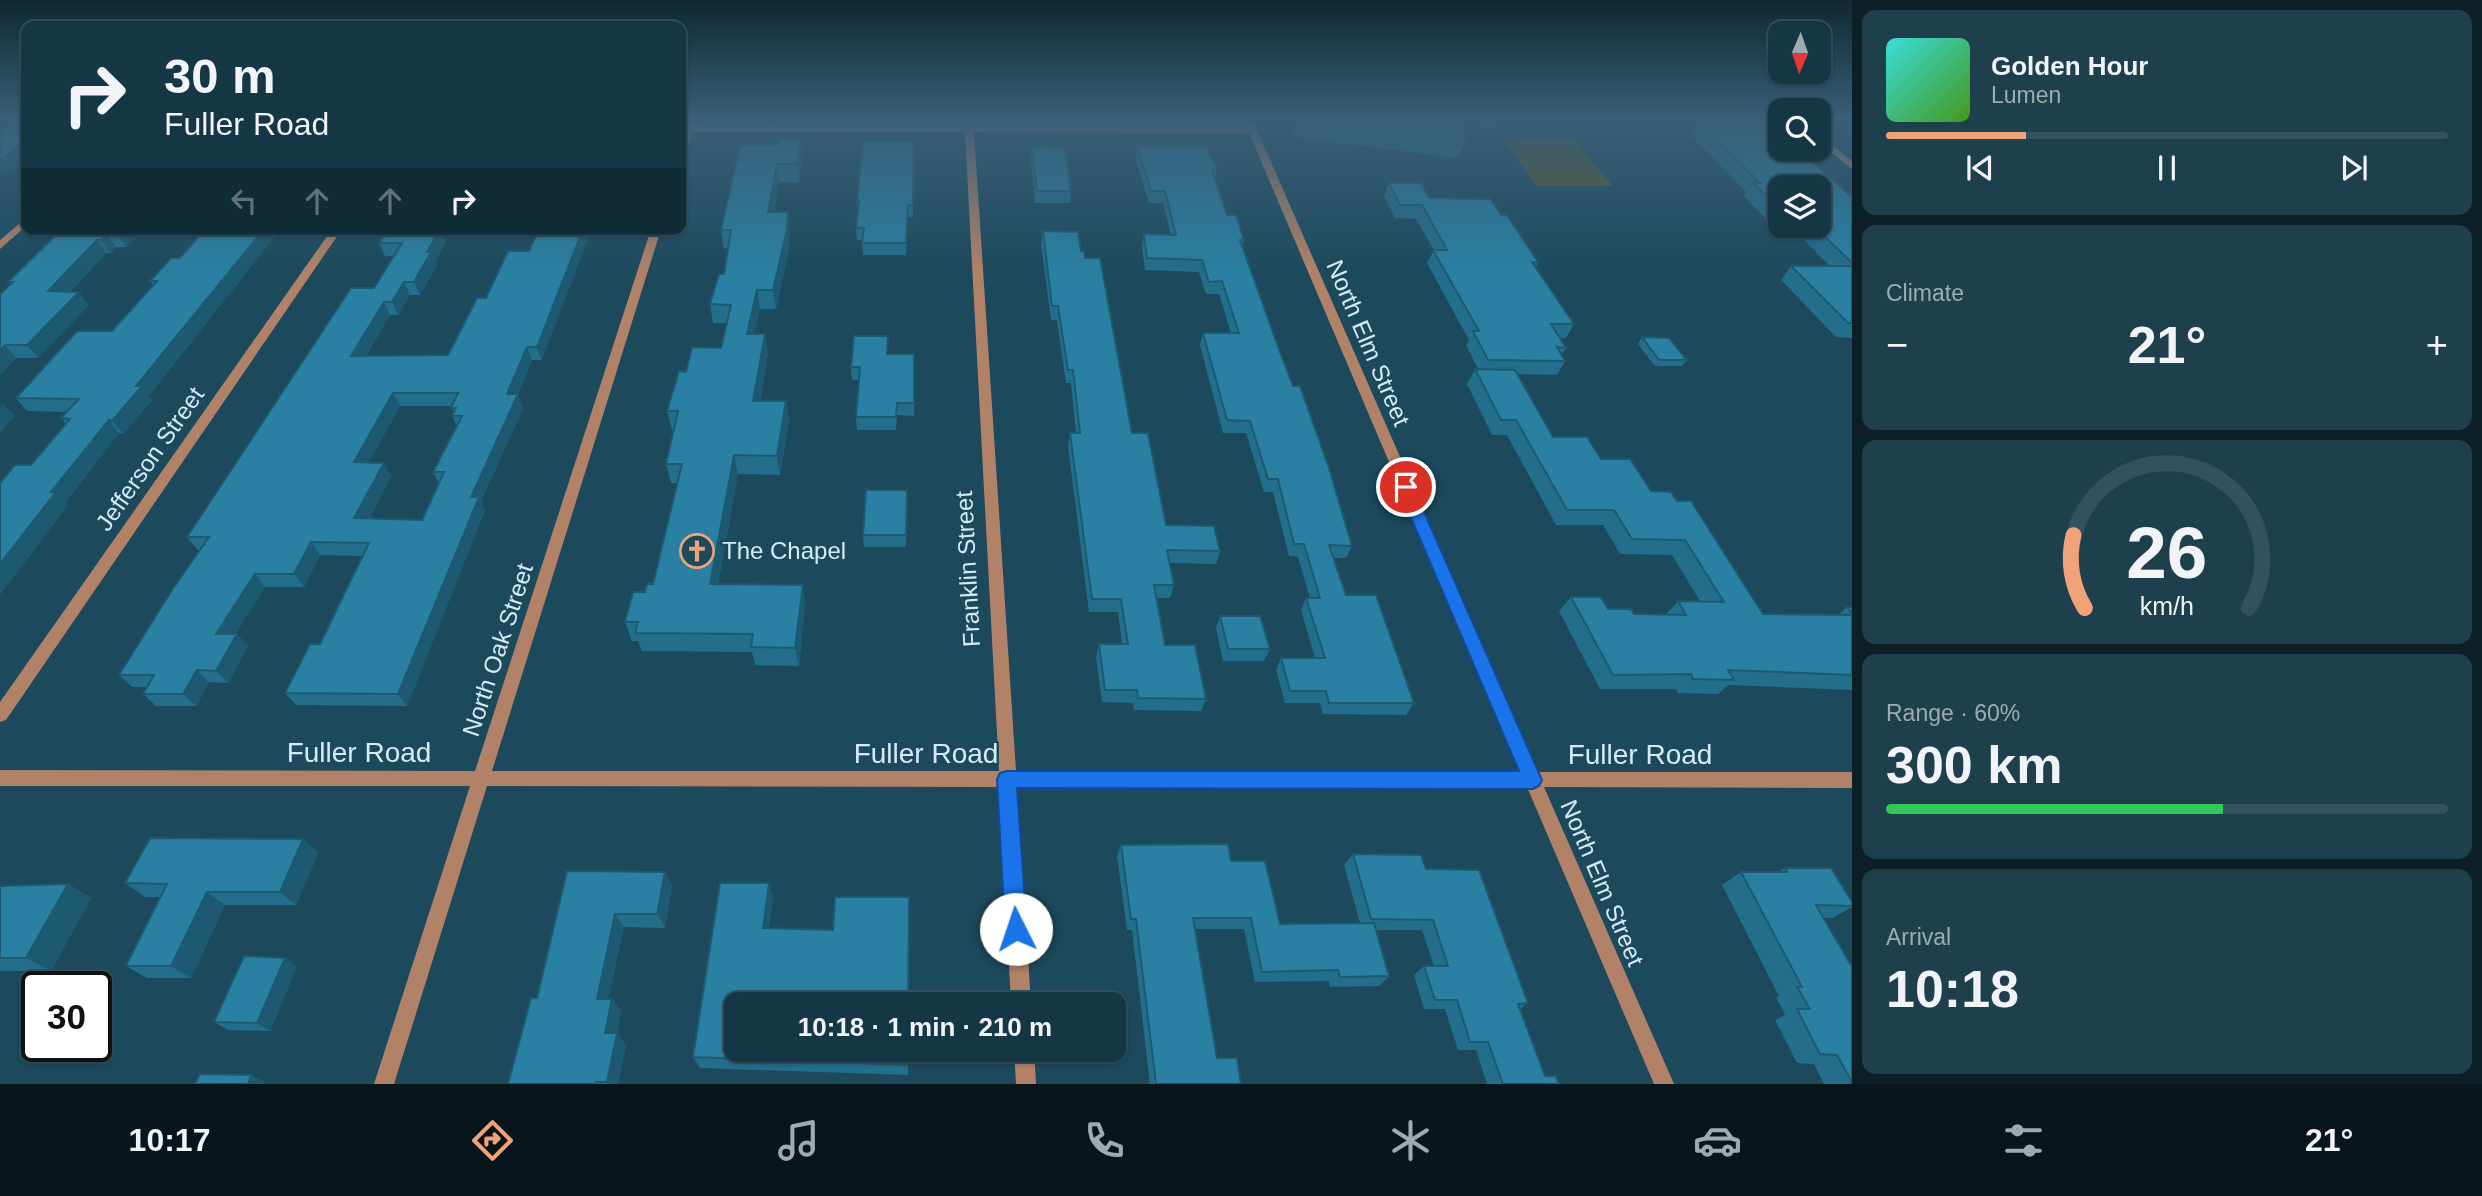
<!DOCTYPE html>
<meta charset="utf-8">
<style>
body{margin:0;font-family:Arial,sans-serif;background:#1e3f4c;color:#f1f3f6;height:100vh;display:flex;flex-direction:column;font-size:26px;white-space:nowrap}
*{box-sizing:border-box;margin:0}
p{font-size:23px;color:#9dacb3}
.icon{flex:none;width:38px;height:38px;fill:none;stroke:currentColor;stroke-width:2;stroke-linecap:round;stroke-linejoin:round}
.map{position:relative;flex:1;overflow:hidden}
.drawer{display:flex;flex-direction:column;gap:10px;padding:10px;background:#0c1e26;width:630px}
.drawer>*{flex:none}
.banner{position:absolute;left:21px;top:21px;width:665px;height:214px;border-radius:14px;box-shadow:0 2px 5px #0004,0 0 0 2px #34515e;background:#153745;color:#f1f3f6;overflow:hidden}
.needle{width:46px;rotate:182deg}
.controls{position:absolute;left:1768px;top:21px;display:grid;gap:14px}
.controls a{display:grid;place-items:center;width:63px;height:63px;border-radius:14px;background:#153745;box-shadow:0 2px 5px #0004,0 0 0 2px #34515e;font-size:35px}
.speed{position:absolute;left:21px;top:971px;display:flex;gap:14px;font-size:35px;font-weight:700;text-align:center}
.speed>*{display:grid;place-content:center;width:91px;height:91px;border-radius:50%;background:#153745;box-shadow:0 2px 5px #0004,0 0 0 2px #34515e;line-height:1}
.speed .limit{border:4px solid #111;border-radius:10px;background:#fff;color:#111}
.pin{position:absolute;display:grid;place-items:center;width:60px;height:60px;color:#fff;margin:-30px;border:4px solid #fff;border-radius:50%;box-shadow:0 2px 7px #0007}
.me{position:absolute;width:77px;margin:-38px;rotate:356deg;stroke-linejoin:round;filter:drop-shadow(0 0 5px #0008)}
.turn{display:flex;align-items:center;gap:24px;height:147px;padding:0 28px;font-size:32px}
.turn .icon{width:91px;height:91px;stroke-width:2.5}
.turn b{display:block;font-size:49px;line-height:60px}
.lanes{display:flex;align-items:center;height:66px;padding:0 28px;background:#0003;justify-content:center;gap:35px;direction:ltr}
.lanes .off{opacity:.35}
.big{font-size:52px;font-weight:700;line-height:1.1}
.drawer .tile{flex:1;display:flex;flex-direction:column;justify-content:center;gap:10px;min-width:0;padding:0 24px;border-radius:14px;background:#1e3f4c}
.drawer .dial{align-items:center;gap:0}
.dial svg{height:182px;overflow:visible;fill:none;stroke:#34515e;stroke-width:7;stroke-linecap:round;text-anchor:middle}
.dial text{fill:#f1f3f6;stroke:none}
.song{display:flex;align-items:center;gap:21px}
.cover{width:84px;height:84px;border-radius:10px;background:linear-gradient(135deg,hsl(180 70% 55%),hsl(100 70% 35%))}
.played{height:7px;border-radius:4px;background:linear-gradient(90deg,#f0a279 25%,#34515e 25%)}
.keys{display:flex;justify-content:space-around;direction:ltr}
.heat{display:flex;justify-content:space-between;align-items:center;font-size:38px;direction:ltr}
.charge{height:10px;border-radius:5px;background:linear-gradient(90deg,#34c759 60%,#34515e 0)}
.trip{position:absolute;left:724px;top:992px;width:402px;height:70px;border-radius:14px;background:#153745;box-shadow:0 2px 5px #0004,0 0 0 2px #34515e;font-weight:700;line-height:70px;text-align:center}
.menu{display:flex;height:112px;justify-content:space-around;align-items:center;background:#08161c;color:#9dacb3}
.menu .icon{width:49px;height:49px}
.menu .on{color:#f0a279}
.menu b{font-size:32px;color:#f1f3f6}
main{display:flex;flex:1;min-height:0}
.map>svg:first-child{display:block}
.green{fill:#595923}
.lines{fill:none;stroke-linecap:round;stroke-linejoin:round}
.street{fill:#b28268;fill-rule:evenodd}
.wall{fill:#236e8b;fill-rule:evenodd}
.shaded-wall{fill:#1d5a71}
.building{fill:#2980a2;stroke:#1d5a71;stroke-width:2;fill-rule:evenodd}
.route{fill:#1a73e8;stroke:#114b97;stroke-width:2}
.labels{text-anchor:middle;stroke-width:5;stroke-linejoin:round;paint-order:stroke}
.street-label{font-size:24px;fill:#d4ebf6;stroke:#1c495c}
.poi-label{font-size:24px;fill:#d4ebf6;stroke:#1c495c;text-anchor:start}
.near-street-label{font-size:28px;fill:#d4ebf6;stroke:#1c495c}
</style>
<main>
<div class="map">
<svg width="1852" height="1084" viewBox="0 0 1852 1084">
<rect width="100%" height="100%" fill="#1c495c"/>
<path class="green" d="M1502,138l72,1 39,47h-76z"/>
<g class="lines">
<path class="street" d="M687,121h6v5l553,1 -2,-6h9l285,651h314v16l-308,-1 130,297h-20l-127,-297h-510l14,217h-20l-11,-217 -513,-1 -93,298h-20l96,-298h-470v-16l475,1 176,-542h10l-169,542h507l-34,-639h-273l-6,20 -5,3 2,-23h-2v-6h3zM974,132l275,1 272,639 -505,-1z
M1818,134l34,27v8l-34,-27z
M26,218v8l-26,23v-9z
M332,229h10l-336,491 -6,2v-20z
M1014,1050h20l2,34h-20z"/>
</g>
<path class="wall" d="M1293,121h206l-4,8 -32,-4 3,15 -8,18 -166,-21z
M1697,121h70l85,76v141l-16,-1 -55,-57 10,-14h39l-40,-40h28l-38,-39v33h-13l-23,-24 2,-4 -56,-58z
M801,140l2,18 -4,24h-20l-5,30h14l2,18 -1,19 -13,60h-16l-6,25 14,19 -8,48h26l3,19 -9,55 -42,-1 -20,110 87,19 -6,63 -44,-1 -3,-13 -110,-1 -4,-10h-6l-7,-19 20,-30 8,-8 24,-101h-6l-5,-19 8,-34h-2l-5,-19 19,-39 35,-24 6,-25h-14l-3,-19 14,-30 4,-26 -4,1 -3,-19 56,-85z
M914,142l-1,75h-5l-2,38h-43l-1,-15h-5l-1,-12 2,-15 -1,-12z
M1137,146l80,24 -2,9 12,36 17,25 -2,6 38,106 72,194 -6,12h-13l13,37 68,108 -8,12 -83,-1 -3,-11h-35l-9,-33 5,-12h34l-14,-48 5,-12h4l-12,-41 -9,-1 -16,-64h-9l-18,-59h-23l-23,-88 3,-12h28l-12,-39h-13l-7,-22 -54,-2 -3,-23 2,-13 27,1 -8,-32h-14l-14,-45z
M1032,147l39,44 -1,12h-35l-4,-44z
M1389,183l40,15 72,17 37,47 -2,5 38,57 -8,14h-6l6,10 -5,8 4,5 -8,14 -40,-1 36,63 48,22 50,32 26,10 86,113 75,1 9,-8h5v83l-124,-5 -10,9 -40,-1 -2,-4h-76l-41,-78 12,-14 37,12 26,5h32l12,-13h22l-28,-46 -52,-1 -17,-29h-47l-49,-90h-15l-25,-51 8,-15h3l-12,-24 3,-5 -42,-77 7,-13 -18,-31 -21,-1 -11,-22z
M62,229h82l-18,18h-10l-6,6h-4l-36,39 19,13 -51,53h-22l-16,17 10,-90 -2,-3z
M389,229h60l-5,8 2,5 -11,19 2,4 -17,30h-10l-12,20h-8l-24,41 82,-1 38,-57 22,-47 34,109h-10l-14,35 5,13 -42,93 4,9 -78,196 -111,-1 -11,-12 35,-49 43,-88 -43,-1 -16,32h-39l-30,47 13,12 -20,37 -19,-1 -13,24h-40l-13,-12 4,-7h-15l-13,-12 81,-125h-2l-11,-13 187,-249 20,-32h-9l-6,-13zM400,406h52l-1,2 3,4 -2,4 5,10 -24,46 6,11 -17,37 -53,-1 22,-43 -22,-14z
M1043,231l38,20 4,7 47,175 34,92 54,26 -4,13 -46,-1 4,22 -4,13h-13l8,47 41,54 -5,12 -67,-1 -1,-7 -31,-1 -6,-45 3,-13h23l-4,-32h-29l-21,-166 2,-13h6l-5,-50h-5l-9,-63h-6l-10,-76z
M180,258l-31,138 3,4 -29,34 -4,-1 -53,69 2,3 -37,-40 35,-41 -5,-6 6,-6 -40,-1 -11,-13 96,-67 41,-45 -3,-5z
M1642,337l45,23 -5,6h-27l-17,-22z
M888,354h26v62l-17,-1 -1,15h-39l-1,-13 3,-37h-7l-1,-13z
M907,490l-1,57h-42l-1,-12z
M1220,616l50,33 -6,12h-41l-7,-33z
M303,839l15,14 -22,52h-71l-34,73h-44l-21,-12 35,-69h-16l-20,-14z
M1121,845l110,16 49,63 80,-1 -16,-58 9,-11 73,15 102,134 -8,6 25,67 14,8h-72l-11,-34h-18l-13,-41h-21l-10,-34 10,-9h10l-12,-36h-46l13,46 -10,10 -49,1 -1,-6 -74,1 -11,-53h-49l22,129 24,26h-91l-18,-154h-5l-10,-74z
M1785,868l67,34v5l-19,11h-10l29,49v117h-28l-10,-20 -17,-1 -22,-43 10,-5 -9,-18 3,-1 -57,-111 19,-13h37z
M567,871l98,1 7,14 -7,42 -41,-1 -16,72h4l9,12 -4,22 9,12 -8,39h-110l29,-86z
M68,884l23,14 -40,73h-51v-85z
M773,897l-4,31 64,2 77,-19 -173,139h171v25l-208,-7 -7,-11z
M297,966l-27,65 -42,-1 -14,-8z"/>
<path class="shaded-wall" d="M26,140v17l-26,21v-17z
M801,140l2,18 -4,24 -2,-18z
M777,164l2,18 -8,49 -3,-19z
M788,212l2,18 -1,19 -13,60 -3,-19z
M122,229h22l-18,18 -9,-13z
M264,229h17l-132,167 3,4 -29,34 -11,-13 24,-35z
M437,229h12l-5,8 2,5 -11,19 2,4 -17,30 -6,-13z
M583,229h9l-50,131 -5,-13z
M107,234l9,13 -6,6 -9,-13z
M97,240l9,13 -48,51 -10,-13z
M404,282l6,13 -12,20 -6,-13z
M757,290l3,19 -10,44 -3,-19z
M79,292l10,13 -51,53 -11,-13z
M384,302l6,13 -32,54 -7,-13z
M765,334l3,19 -12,67 -3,-19z
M5,345l11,13 -16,17v-25z
M527,347l5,13 -14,35 5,13 -42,93 4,9 -78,196 -9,-12 73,-197 36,-103z
M393,393l7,13 -38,69 -8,-13z
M786,401l3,19 -9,55 -3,-19z
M3,403l12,13 -15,17v-27z
M109,420l10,13 -53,69 2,3 -68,90v-31l51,-72z
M734,455l4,19 -24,128 -4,-18z
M384,463l7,13 -28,55 -9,-13z
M311,542l9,13 -16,32 -10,-13z
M255,574l10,13 -37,59 -12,-12z
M803,585l2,18 -6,63 -4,-18z
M237,634l11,12 -20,37 -12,-12z
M197,670l12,12 -13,24 -13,-12z
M303,839l15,14 -22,52 -16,-13z
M665,872l7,14 -7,42 -8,-14z
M769,883l4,14 -6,45 -4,-14z
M68,884l23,14 -40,73 -25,-13z
M207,892l18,13 -34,73 -20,-12z
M615,914l9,13 -18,84 -9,-12z
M285,958l12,8 -27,65 -13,-8z
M612,999l9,12 -6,33 -10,-11z
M617,1033l9,12 -8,39h-9l-2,-2z
M251,1075l14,7 -1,2h-16z"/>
<path class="building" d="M21,121h5v19l-26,21v-29l8,-6 12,-1z
M1308,121h154l4,19z
M1699,121h68l13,11v17h18l54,48v66l-38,-37h4v-39h-38v20h-3l-24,-25 7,1z
M778,140h23l-4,24h-20l-9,48h20l-1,18 -14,60h-16l-10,44h18l-12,67h33l-9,55 -43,-1 -24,129 93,1 -8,63 -44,-1 2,-13 -118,-1 3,-11h-13l8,-30h12l2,-8h6l29,-120h-16l12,-53h-11l12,-40 7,1 6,-25 29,1 10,-43 -21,-1 9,-30h5l7,-44h-10l19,-85h37z
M863,142h51l-1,63h-5l-2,38h-44l2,-15h-8l3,-27h-2z
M1137,146l70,1 10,23h-5l15,45h9l8,25h-4l40,112 13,34h7l29,82 23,78 -23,-1 17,50h30l38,108h-85l-3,-12h-36l-9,-33h44l-19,-60h14l-16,-54h-10l-16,-65h-10l-18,-58 -23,-1 -24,-87h36l-17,-52 -13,1 -7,-22 -55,-2 -3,-24 32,1 -11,-44h-14z
M1032,147l33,1 6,43h-34z
M1389,183h32l8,15 62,1 10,16h6l31,47h-6l42,62h-23l15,24 -9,-1 8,14 -77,-1 -15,-29h6l-46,-81h14l-25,-45h-22z
M62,229h60l-5,5h-10l-6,6h-4l-49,51 31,1 -52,53h-22l-5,5v-56l13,-12h-5z
M205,229h59l-128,157h6l-30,35 -3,-1 -58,72h5l-56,72v-81l15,-18h16l39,-46 -9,-1 18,-19 -63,-1 61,-67h35l45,-50h-7l21,-23h9z
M389,229h51l-13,23h4l-17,30h-10l-12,20h-8l-33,54 97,-1 29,-57h9l22,-47h21l10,-22h44l-46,118h-10l-20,47h11l-47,103h8l-81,197 -113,-1 25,-49h10l49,-101 -58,-1 -17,32h-39l-39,60h21l-21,37 -19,-1 -14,24h-40l11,-19h-35l53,-85 37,-53h-22l164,-249h23l28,-45h-23zM393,393h65l-7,15h5l-4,8h10l-29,56h11l-22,48 -68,-2 30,-55 -30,-1z
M1043,231l35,1 3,19h3l1,7h15l32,175h16l18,92 48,1 6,25 -53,-1 7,35h-20l11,60h30l11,54 -68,-1 -1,-8h-32l-6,-46h29l-7,-45h-29l-22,-166h10l-7,-63h-5l-10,-64h-6z
M1791,266h61v57h-4z
M854,336h34l-1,18h27v49h-17l-1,14h-40l4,-50h-9z
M1642,337l27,1 18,22h-28z
M1475,369l40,1 38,67h34l14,22h29l21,32 20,1 6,9h14l72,113 89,1v60l-124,-5 6,10 -41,-1 -2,-5 -78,1 -42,-78h30l7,12h23l3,5 52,1 -8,-14 46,1 -39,-62 -53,-1 -18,-29h-47l-51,-90h-15z
M866,490h41l-1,45h-43z
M1847,607h5v7z
M1220,616h40l10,33h-42z
M150,838l153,1 -23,53h-73l-36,74h-45l41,-82 -42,-1z
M1228,844l3,17h34l15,63 94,-1 15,53 -49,1 -2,-7 -76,2 -11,-54h-58l24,140h20l4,26h-85l-20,-165h-5l-10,-74z
M1353,854l68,1 5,14 53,1 49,133 -10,1 27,72h11l3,8h-56l-15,-42h-18l-13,-42h-22l-11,-34h24l-15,-46 -62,-1z
M1785,868h46l21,34v4l-36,-1 36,62v115l-15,-27 -17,-1 -23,-45h13l-13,-22h5l-61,-115h46z
M567,871l98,1 -8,42h-42l-18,85h15l-7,34h12l-10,49h-11v2h-88l23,-86h6z
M720,883h49l-6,45 70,2 2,-33h74l-1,107h-171v46h170v15l-214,-8z
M68,884l-42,74h-26v-72z
M244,956l41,2 -28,65 -43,-1z
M200,1074l51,1 -3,9h-53z"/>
<linearGradient id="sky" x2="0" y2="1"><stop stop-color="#0f2833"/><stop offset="0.44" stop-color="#3a5f78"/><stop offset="1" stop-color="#3a5f78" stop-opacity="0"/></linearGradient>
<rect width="1852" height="273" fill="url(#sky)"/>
<path class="route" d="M1406,481l7,6 129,293 -3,6 -6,3 -516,-1 10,141 -3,7 -8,3 -7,-3 -4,-7 -8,-150 3,-6 6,-2h513l-121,-284z"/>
<defs>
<g id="church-ring" transform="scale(1.75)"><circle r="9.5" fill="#1c495c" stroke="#f0a279" stroke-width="1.5"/><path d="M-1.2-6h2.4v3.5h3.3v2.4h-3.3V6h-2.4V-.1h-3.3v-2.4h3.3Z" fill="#f0a279"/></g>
</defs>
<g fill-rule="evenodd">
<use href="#church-ring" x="697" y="551"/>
</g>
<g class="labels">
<g class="street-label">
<text transform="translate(1368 343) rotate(67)" y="8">North Elm Street</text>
<text transform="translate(150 459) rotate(-55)" y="8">Jefferson Street</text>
<text transform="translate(968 569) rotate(-93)" y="8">Franklin Street</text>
<text transform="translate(498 650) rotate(-72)" y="8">North Oak Street</text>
<text transform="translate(1602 883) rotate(67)" y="8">North Elm Street</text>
</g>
<g class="poi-label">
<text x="722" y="559">The Chapel</text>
</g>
<g class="near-street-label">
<text x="359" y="762">Fuller Road</text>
<text x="926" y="763">Fuller Road</text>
<text x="1640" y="764">Fuller Road</text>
</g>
</g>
</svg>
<div class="controls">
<a><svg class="needle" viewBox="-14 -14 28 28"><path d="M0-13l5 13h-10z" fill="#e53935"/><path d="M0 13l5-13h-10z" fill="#9dacb3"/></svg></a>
<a><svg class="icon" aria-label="search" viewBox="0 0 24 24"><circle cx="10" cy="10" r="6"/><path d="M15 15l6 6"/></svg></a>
<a><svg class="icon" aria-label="layers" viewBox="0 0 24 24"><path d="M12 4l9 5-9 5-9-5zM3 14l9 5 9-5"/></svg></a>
</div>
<div class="speed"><div class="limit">30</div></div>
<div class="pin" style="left:1406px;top:487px;background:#d93025"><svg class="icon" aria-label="arrive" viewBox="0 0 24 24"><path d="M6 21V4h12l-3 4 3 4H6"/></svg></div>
<svg class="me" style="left:1016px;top:929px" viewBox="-20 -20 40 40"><circle r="19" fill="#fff"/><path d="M0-13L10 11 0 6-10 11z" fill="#1a73e8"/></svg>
<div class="trip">10:18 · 1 min · 210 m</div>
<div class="banner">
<div class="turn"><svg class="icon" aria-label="right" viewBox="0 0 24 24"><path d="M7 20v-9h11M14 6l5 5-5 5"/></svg><div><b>30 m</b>Fuller Road</div></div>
<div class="lanes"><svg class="icon off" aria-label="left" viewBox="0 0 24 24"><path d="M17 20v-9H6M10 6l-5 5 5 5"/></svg><svg class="icon off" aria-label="ahead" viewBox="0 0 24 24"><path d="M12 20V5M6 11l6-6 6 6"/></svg><svg class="icon off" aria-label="ahead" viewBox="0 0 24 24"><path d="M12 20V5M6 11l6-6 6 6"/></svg><svg class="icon" aria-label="right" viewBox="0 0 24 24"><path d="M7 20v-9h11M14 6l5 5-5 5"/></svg></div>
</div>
</div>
<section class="drawer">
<div class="tile">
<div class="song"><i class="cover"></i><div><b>Golden Hour</b><p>Lumen</p></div></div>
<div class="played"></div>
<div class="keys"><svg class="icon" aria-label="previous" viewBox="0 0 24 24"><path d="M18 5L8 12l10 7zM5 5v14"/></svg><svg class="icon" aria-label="pause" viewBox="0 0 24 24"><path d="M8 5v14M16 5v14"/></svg><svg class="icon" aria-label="next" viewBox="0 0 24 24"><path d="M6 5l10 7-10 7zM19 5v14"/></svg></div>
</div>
<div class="tile"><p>Climate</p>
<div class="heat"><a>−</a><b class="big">21°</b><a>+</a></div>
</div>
<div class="tile dial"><svg viewBox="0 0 100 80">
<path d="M14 69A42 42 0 1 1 86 69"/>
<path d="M14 69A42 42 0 0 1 9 37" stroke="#f0a279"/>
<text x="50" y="56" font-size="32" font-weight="700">26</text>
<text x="50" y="72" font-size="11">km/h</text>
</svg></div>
<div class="tile"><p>Range · 60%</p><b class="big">300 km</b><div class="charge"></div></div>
<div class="tile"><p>Arrival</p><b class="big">10:18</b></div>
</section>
</main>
<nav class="menu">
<b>10:17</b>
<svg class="icon on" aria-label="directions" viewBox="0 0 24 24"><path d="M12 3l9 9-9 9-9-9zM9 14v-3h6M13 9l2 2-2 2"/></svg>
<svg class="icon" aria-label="music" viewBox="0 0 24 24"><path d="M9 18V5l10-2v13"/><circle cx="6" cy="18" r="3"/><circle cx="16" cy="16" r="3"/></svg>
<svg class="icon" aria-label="phone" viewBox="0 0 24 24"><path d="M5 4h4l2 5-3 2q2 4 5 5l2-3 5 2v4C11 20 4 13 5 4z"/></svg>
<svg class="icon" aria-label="climate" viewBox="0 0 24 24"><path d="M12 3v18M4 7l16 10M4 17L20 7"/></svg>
<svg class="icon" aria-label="car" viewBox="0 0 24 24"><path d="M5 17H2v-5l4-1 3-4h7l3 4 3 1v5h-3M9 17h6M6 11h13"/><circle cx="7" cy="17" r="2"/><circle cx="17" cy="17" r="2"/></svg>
<svg class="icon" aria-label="filters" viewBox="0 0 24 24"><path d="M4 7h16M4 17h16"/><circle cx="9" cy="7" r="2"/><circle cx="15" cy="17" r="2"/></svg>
<b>21°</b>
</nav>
